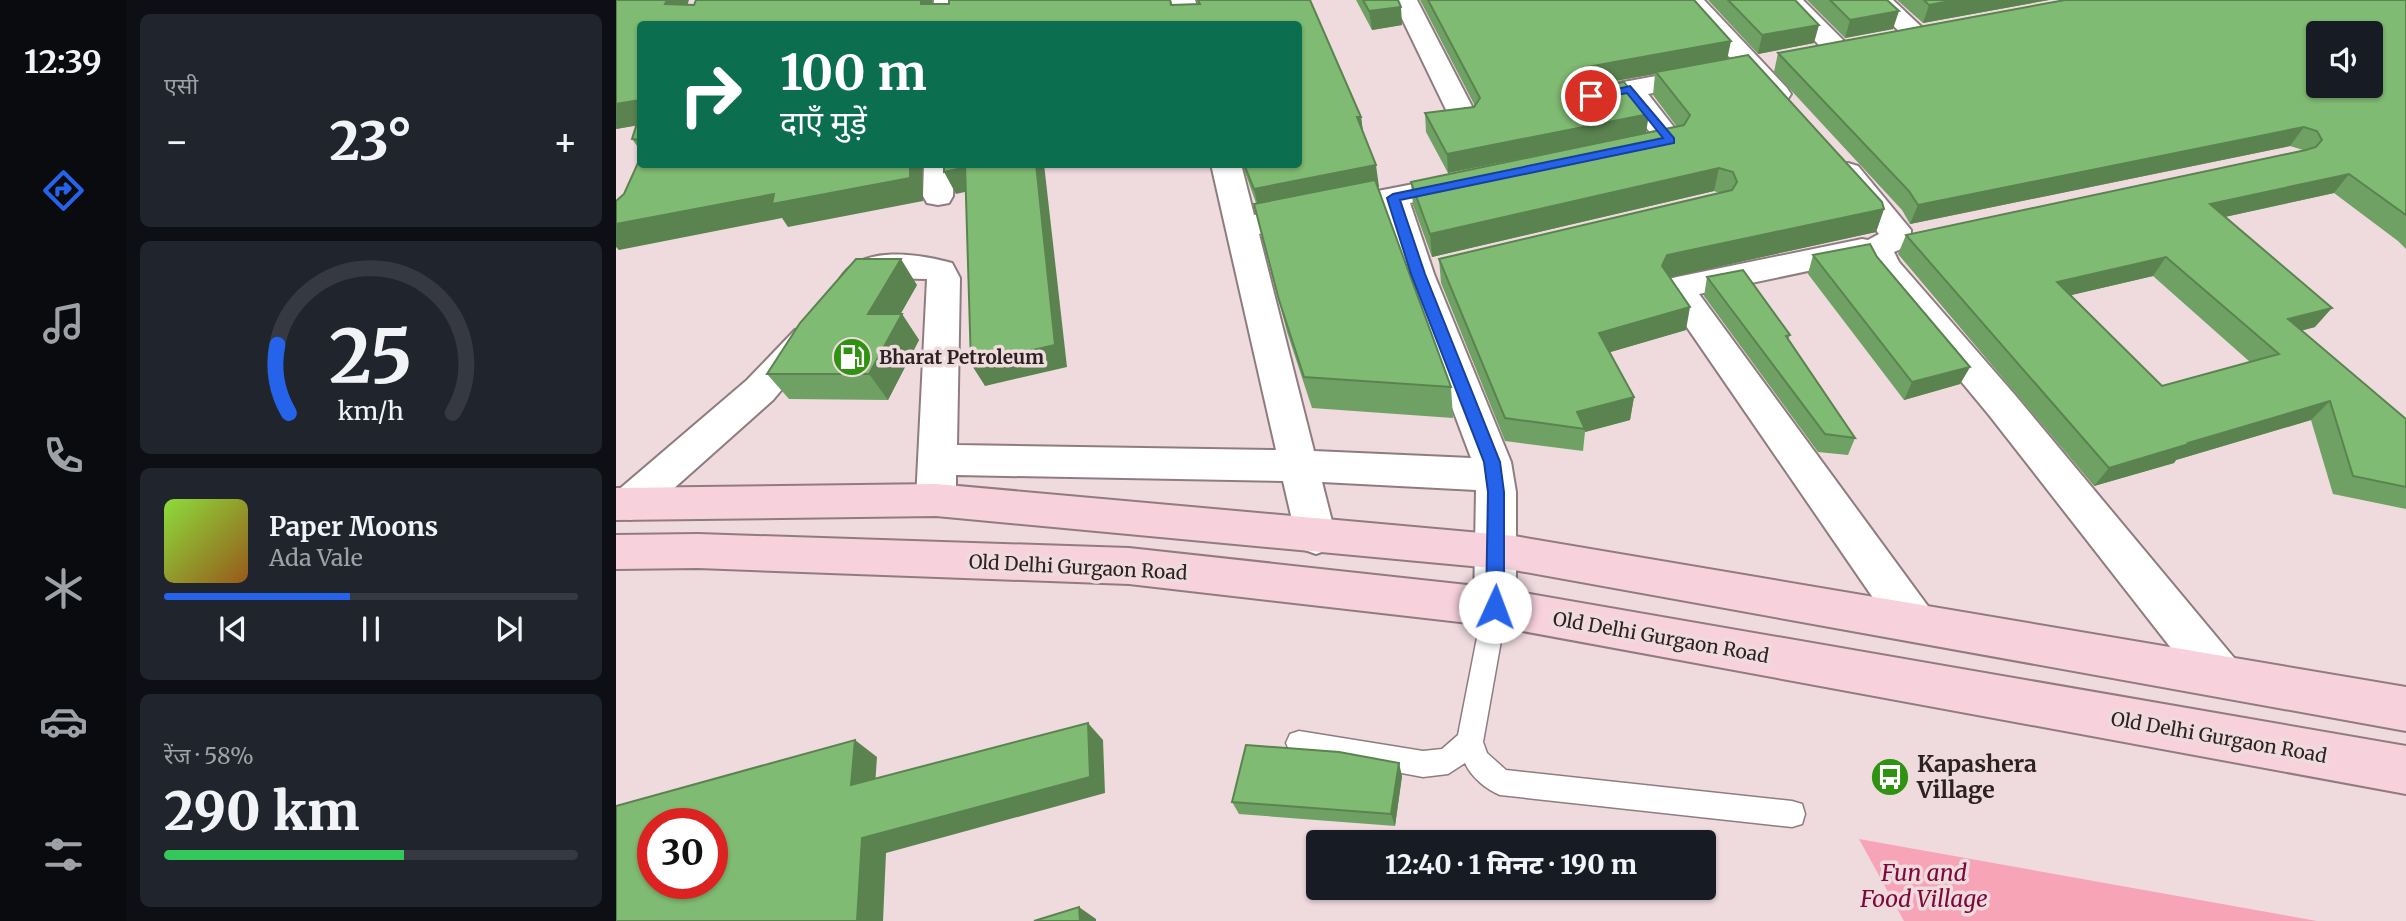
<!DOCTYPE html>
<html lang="hi">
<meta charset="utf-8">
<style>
body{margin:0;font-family:Merriweather,"Noto Sans Devanagari",serif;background:#20242c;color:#f1f3f6;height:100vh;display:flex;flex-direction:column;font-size:26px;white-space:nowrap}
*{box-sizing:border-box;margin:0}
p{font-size:23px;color:#9ea1a6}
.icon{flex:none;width:38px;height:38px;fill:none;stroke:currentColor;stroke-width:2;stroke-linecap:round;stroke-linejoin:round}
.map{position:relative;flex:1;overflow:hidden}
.panel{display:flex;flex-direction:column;gap:14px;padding:14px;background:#0d0f14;width:490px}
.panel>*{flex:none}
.guide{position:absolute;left:21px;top:21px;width:665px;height:147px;border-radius:7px;box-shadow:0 2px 5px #0004;background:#0b6e4f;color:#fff;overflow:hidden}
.buttons{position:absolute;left:1690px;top:21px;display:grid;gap:14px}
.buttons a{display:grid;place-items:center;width:77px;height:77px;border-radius:7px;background:#171b24;box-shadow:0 2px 5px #0004;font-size:35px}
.speed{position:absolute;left:21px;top:808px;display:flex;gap:14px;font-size:35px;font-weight:700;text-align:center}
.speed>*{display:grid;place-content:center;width:91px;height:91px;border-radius:50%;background:#171b24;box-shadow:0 2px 5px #0004;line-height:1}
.speed .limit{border:10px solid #d22;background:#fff;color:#111}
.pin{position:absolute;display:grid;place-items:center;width:60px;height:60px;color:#fff;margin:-30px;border:4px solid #fff;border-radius:50%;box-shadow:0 2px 7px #0007}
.me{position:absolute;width:77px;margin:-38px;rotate:2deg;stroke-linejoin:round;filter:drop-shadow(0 0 5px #0008)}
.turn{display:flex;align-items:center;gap:24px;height:147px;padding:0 28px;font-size:32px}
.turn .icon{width:91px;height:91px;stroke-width:2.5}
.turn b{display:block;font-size:49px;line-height:60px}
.big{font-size:52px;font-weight:800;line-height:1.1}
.panel .tile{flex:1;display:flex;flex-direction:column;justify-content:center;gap:10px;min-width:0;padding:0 24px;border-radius:10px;background:#20242c}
.panel .dial{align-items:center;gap:0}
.dial svg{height:182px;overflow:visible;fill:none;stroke:#363941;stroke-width:7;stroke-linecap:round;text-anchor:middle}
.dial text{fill:#f1f3f6;stroke:none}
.song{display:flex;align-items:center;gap:21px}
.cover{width:84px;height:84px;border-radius:10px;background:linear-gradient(135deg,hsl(90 70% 55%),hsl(30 70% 35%))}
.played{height:7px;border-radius:4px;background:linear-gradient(90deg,#2563eb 45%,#363941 45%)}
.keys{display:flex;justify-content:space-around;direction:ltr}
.heat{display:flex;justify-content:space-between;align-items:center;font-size:38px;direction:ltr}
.charge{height:10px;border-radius:5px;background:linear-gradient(90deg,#34c759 58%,#363941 0)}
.trip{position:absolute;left:690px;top:830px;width:410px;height:70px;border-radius:7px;background:#171b24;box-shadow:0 2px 5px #0004;font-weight:800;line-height:70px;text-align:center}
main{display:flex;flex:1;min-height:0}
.menu{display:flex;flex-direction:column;width:126px;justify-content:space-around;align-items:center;background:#090b0e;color:#9ea1a6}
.menu .icon{width:49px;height:49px}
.menu .on{color:#2563eb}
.menu b{font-size:32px;color:#f1f3f6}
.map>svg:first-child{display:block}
.green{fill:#f7a4b7}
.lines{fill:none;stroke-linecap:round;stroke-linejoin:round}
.service-casing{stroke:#8f7c80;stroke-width:3}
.minor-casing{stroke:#8f7c80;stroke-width:4}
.secondary-casing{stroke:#8f7c80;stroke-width:4}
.service{fill:#fff;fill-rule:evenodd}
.minor{fill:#fff;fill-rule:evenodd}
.secondary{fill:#f7d1dc;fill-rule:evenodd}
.wall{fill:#6ea163;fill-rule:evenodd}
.shaded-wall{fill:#5a8350}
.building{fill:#80bb73;stroke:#5a8350;stroke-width:2;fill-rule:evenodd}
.route{fill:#2563eb;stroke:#184099;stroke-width:2}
.labels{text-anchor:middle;stroke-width:7;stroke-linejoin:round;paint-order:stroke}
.poi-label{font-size:19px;font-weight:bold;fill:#2a2223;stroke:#efdade;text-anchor:start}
.street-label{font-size:19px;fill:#2a2223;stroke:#efdade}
.near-poi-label{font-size:23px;font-weight:bold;fill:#2a2223;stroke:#efdade;text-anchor:start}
.near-park-label{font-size:23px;font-style:italic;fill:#7c0939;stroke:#efdade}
</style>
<main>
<nav class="menu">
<b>12:39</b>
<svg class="icon on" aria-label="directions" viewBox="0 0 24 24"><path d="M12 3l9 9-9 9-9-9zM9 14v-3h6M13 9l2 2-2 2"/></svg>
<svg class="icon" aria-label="music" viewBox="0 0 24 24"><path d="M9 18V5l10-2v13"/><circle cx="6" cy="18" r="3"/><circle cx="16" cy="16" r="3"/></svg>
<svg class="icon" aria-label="phone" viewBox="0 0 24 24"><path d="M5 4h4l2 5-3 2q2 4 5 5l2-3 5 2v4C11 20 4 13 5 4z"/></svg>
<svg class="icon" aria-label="climate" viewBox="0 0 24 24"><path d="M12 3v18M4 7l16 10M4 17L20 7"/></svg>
<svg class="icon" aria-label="car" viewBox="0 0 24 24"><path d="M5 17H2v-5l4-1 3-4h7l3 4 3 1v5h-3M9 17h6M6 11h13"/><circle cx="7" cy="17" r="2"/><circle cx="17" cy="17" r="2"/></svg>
<svg class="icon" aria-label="filters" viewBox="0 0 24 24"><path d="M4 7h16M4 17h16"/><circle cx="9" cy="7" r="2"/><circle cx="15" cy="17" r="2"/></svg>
</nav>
<section class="panel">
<div class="tile"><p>एसी</p>
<div class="heat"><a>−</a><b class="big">23°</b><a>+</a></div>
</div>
<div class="tile dial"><svg viewBox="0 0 100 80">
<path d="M14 69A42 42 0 1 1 86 69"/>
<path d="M14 69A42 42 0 0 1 9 39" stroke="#2563eb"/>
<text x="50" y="56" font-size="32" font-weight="700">25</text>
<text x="50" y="72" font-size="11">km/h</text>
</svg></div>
<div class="tile">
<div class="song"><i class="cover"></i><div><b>Paper Moons</b><p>Ada Vale</p></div></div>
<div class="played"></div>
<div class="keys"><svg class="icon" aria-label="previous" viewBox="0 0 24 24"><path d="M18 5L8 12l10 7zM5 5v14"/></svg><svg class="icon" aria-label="pause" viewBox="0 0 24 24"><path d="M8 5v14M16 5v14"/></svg><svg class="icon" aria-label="next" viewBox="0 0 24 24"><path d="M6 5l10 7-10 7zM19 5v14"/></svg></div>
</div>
<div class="tile"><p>रेंज · 58%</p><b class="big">290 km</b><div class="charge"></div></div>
</section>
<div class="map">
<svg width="1790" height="921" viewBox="0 0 1790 921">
<rect width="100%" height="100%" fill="#efdade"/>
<path class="green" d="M1243,839l458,82h-413z"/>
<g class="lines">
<g class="service-casing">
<path id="service" d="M879,597l8,3 4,7 -24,135 4,11 19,17 286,31 10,3 3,10 -3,10 -10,3 -292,-32c-14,-6 -29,-18 -35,-32l-17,11 -25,3 -133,-25 -4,-9 4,-9 9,-3 124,20 19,-2 16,-14 25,-128 4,-7z"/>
</g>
<g class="minor-casing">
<path id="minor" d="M318,0h24l-1,24h-24z
M555,0h24l8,24h-24z
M777,0h24l61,118 -4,6 -10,2 -10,-2 -4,-6z
M1063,0h25l83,88 4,6 -4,6h-20z
M1161,0h26l44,44 4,6 -4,6h-18z
M1251,0h26l37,35 -4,5h-18z
M1089,67l9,2 4,6 -4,6 -66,13 36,46 -4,6c-18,5 -38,13 -56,8l-4,-6 4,-6 28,-7 -29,-37 -32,6 -10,-2 -4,-6 4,-6 10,-2z
M1232,163l10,3 53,64c0,14 -4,17 -17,22l5,10 116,133 220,264 7,15 -7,15 -16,6 -16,-6 -214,-274 -117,-141 -7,-15 -166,35 231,315 7,14 -7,14 -15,5 -15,-5 -240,-349 5,-8 12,-3 185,-38 6,1 11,-6 -46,-62 5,-6z
M308,164h30l-1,32 -4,7 -11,2 -11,-2 -4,-7z
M595,164h30l13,51 211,-41 11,2 4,7 -4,7 -66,13 24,71 77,188 5,30v115l-6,13 -15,6 -15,-6 -6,-13 2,-117 -154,-8 14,55 -6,12 -14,5 -14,-5 -6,-12 -13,-56 -327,-6v25l-6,11 -14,5 -14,-5 -6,-11 11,-221 -43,-1 -28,12 -12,-3 -4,-8c21,-35 79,-25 112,-16l8,15 -3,167 319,5zM765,209l21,65 69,184 -157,-7 -55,-217z
M191,327l12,3 5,9 -51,61 -129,115 -14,5 -14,-4v-24l131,-112 48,-50z"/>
</g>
<g class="secondary-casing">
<path id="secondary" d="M320,484l578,52 892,151v44l-892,-161 -578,-54 -320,4v-32z
M82,534l431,14 366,40 911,158v48l-911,-168 -366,-42 -431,-16 -82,1v-34z"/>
</g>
<use href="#service" class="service"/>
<use href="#minor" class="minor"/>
<use href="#secondary" class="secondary"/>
</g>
<path class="wall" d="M0,0l78,5 2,-5h236v4l239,1 27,-1 -1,-4h113l51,117 2,15 16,55h-1l73,200 2,31 -141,-10 -25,-76 -33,-128 2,-1 -14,-39h56v-140h-658v126l-8,-11 5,-14 -21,4z
M740,0h42l4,25 -30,5z
M804,0h274l33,59 157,150 -8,23 -207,45 17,53 -76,22 24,45 -4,23 -45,12 -2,19 -78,-10 -64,-158 -2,-24 280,-66 -5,-2 -282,66 -19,-52 -2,-23 192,-40 -155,31 -22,-41 -1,-19 49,-6 1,-1zM1039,74l-2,21 24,32 -31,6 -59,-47z
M1092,0h87l19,43 -56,11z
M1191,0h80l6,29 -48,9z
M1281,0h152l-126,23z
M1790,0v249l-8,-8 -64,-48 -109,24 90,110 -14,4 105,88v90l-73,-15 -22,-74 -135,40 -2,3 -80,23 -196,-232 8,-19 397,-85 -13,-4 -380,78 -8,-14 -128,-138 4,-19zM1537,276l97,86 -88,24 -91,-91z
M1197,255l64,2 93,110 -10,17 -56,16 -96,-126z
M1091,277l83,58 -2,5 67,98 -7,17 -30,-3 -114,-156z
M301,285l-17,29h2l17,26 -31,60 -99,-1 -22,-25z
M786,776l-7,50 -156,-12 -7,-12z"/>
<path class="shaded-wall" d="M51,0h22l-8,24 -16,-20z
M305,0h11l-1,24 -10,-20z
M1339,0h94l-126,23 6,-18z
M785,7l1,18 -30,5 -3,-19z
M1283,11l-6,18 -48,9 5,-18z
M1203,25l-5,18 -56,11 4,-19z
M1115,41l-4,19 -71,12 -1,2 -75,13 -4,-11 6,-8z
M24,100v25l-24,4v-25z
M1033,114l-3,19 -198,40 -1,-19z
M741,117h4l3,22z
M1688,127l-14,19 -380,78 8,-19z
M294,164h12l1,37 -135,26 -6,-9 -163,32 -3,-3v-23l158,-30z
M344,164h8l1,27 -13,3 -12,-22z
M420,164h8l23,203 -82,19 -14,-22z
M760,165l3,22 -120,24 -5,-22z
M1103,168l-5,23 -282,66 -2,-23z
M1733,174l-15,19 -137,30 13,-19z
M1268,209l-8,23 -213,47 -1,-13 5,-11z
M1550,257l-13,19 -107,25 11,-19z
M285,259l16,26 -31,55 -18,-26z
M1074,307l-4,23 -89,26 2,-23z
M1716,308l-17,19 -44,11 17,-19z
M286,314l17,26 -31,60 -19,-26z
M1354,367l-10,17 -56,16 8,-18z
M1018,397l-4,23 -45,12v-3l-8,-17z
M1714,401l-19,19 -135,40 -2,3 -80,23 15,-18 79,-25z
M472,723l15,17 2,53 -219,60 -3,68h-26l5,-83z
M239,740l22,17 -3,44 -23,-16z
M783,763l3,13 -7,50 -4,-12z
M463,907l17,12v2h-16z"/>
<path class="building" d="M0,0h51l-2,4 29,1 2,-5h225v4h28v-4h221l1,5 29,-1 -2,-4h112l51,117h-4l19,48 -122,24 -10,-25h54v-140h-658v76l-24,4z
M747,0h35l3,7 -32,4z
M812,0h266l37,41 -149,27 -6,8 4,8 12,4 32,-6 25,32 -202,40 -22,-41 49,-6 6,-9z
M1112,0h67l24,25 -57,10z
M1214,0h57l12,11 -49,9z
M1308,0h31l-26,5z
M1449,0h341v215l-57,-41 -139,30 122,104 -44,11 118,100v68l-53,-11 -23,-75 -142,42 1,1 -80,24 -203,-233 400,-85 10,-3 6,-7 -5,-9 -13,-4 -386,78 -9,-14 -131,-138zM1703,33h52v53h-52zM1550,257l113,97 -117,32 -105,-104z
M1132,55l134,147 2,7 -217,46 -5,11 28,41 -91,26 35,64 -57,15 8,17 -80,-11 -66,-159 293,-69 5,-8 -4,-10 -14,-4 -289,66 -19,-52 273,-57 6,-10 -34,-43z
M24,114v26l-8,-1z
M24,156v8h270v14l-138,26 2,-10 -158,30v-23l8,-7 14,-31z
M328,164h16l-2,5 -14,3z
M349,164h71l19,181 -84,19z
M759,180l76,207 -147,-10 -25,-77 -25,-96z
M1254,244l7,13 93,110 -58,15 -99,-127z
M240,259h45l-33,55h34l-33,60h-102l33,-51z
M1127,270l47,65 -4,1 69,102 -30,-4 -118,-157z
M472,723l2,54 -228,61 -5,83h-241v-115l239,-66 -4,45zM37,824h59v60h-59z
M630,745l93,7 60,11 -8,51 -159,-12z
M463,907l1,14h-46z"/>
<path class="route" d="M1014,86l44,52v5l-274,57 25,74 75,188 4,30v115l-9,8 -9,-8 2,-115 -4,-30 -73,-188 -24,-76 6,-4 270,-56 -36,-45 -36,7 -6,-4z"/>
<defs>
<g id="fuel-disc" transform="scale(2.0125)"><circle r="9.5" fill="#309211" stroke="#efdade"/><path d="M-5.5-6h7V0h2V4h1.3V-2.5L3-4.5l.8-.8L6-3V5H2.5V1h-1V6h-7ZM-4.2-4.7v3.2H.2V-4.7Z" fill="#fff"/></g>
<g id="bus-disc" transform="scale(2.0125)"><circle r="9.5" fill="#309211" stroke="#efdade"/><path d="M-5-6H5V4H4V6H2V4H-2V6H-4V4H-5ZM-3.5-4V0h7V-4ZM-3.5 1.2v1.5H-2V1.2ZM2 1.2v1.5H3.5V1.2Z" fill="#fff"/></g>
</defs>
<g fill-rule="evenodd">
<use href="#fuel-disc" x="236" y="357"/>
<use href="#bus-disc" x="1274" y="777"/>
</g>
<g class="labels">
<g class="poi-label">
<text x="263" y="364">Bharat Petroleum</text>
</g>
<g class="street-label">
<text transform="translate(462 567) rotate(3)" y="7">Old Delhi Gurgaon Road</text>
<text transform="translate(1045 637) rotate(10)" y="7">Old Delhi Gurgaon Road</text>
<text transform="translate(1603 737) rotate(10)" y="7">Old Delhi Gurgaon Road</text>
</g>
<g class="near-poi-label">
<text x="1301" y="772">Kapashera<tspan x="1301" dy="26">Village</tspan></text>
</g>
<g class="near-park-label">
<text x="1308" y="881">Fun and<tspan x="1308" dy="26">Food Village</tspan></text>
</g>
</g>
</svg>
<div class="buttons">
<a><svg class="icon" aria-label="sound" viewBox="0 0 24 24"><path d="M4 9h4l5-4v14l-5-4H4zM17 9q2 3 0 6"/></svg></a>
</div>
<div class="speed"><div class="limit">30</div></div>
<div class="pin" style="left:975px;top:96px;background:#d93025"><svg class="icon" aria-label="arrive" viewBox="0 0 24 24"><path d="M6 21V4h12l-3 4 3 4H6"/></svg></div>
<svg class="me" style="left:879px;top:607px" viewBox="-20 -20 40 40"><circle r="19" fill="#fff"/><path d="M0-13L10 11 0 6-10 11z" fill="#2563eb"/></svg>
<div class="trip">12:40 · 1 मिनट · 190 m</div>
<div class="guide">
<div class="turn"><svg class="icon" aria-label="right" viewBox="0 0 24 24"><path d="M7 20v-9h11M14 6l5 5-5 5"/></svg><div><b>100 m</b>दाएँ मुड़ें</div></div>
</div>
</div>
</main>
